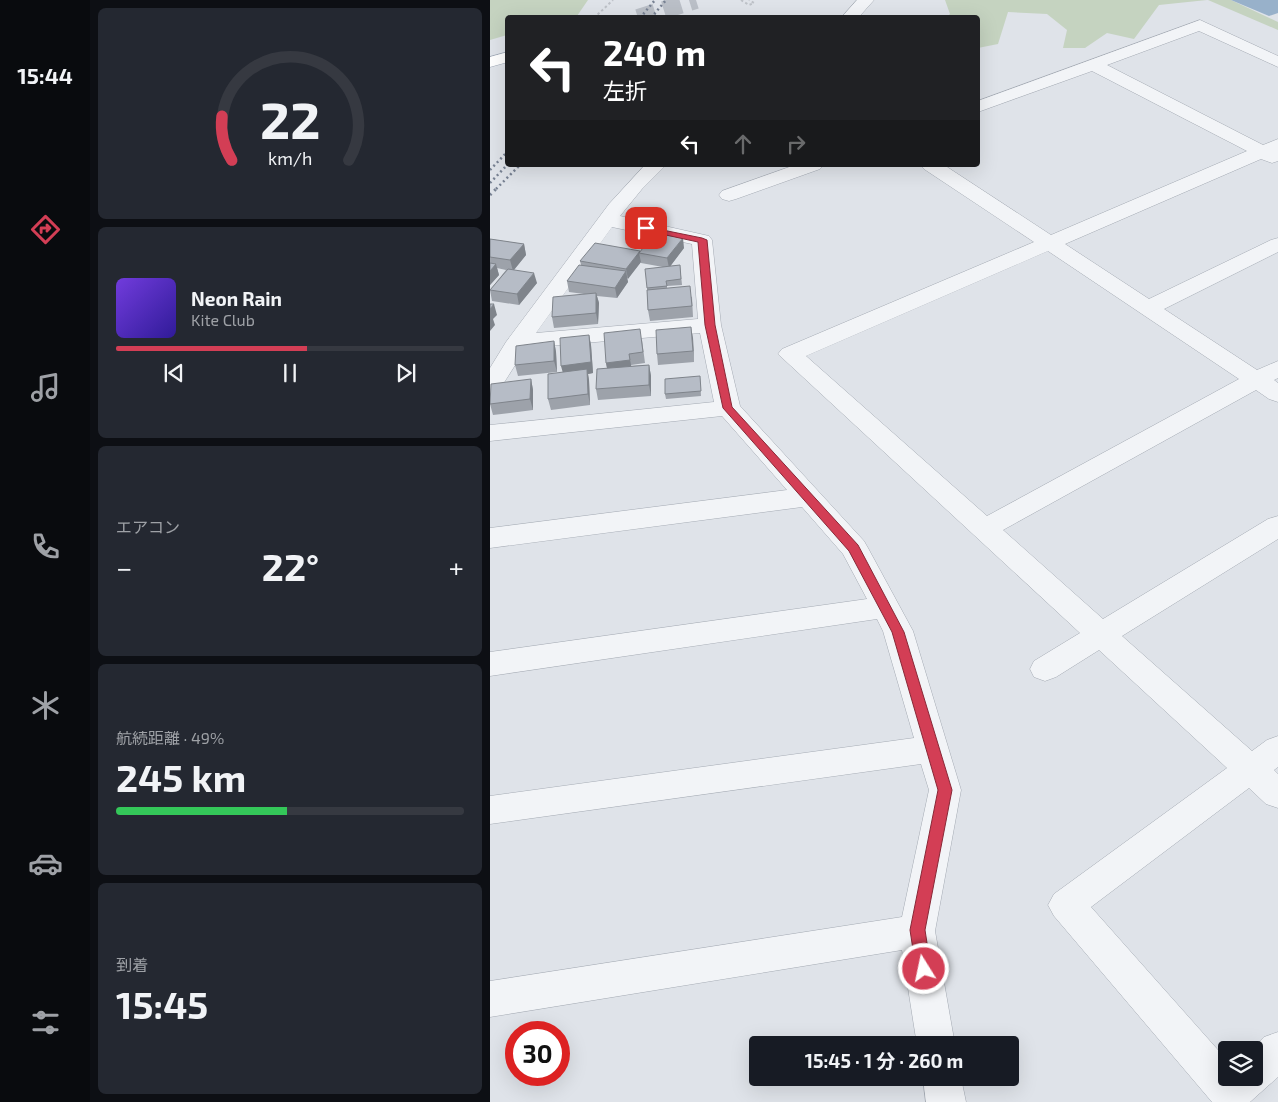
<!DOCTYPE html>
<html lang="ja">
<meta charset="utf-8">
<style>
body{margin:0;font-family:"Exo 2","Noto Sans JP",sans-serif;background:#242831;color:#f1f3f6;height:100vh;display:flex;flex-direction:column;font-size:19px;white-space:nowrap}
*{box-sizing:border-box;margin:0}
p{font-size:16px;color:#9ea1a6}
.icon{flex:none;width:28px;height:28px;fill:none;stroke:currentColor;stroke-width:2;stroke-linecap:round;stroke-linejoin:round}
.map{position:relative;flex:1;overflow:hidden}
.details{display:flex;flex-direction:column;gap:8px;padding:8px;background:#0d0f14;width:400px}
.details>*{flex:none}
.top-card{position:absolute;left:15px;top:15px;width:475px;height:152px;border-radius:5px;box-shadow:0 5px 20px #0002;background:#202124;color:#fff;overflow:hidden}
.fabs{position:absolute;left:728px;top:1041px;display:grid;gap:10px}
.fabs a{display:grid;place-items:center;width:45px;height:45px;border-radius:5px;background:#171b24;box-shadow:0 5px 20px #0002;font-size:25px}
.speed{position:absolute;left:15px;top:1021px;display:flex;gap:10px;font-size:25px;font-weight:700;text-align:center}
.speed>*{display:grid;place-content:center;width:65px;height:65px;border-radius:50%;background:#171b24;box-shadow:0 5px 20px #0002;line-height:1}
.speed .limit{border:8px solid #d22;background:#fff;color:#111}
.pin{position:absolute;display:grid;place-items:center;width:42px;height:42px;color:#fff;margin:-21px;border-radius:10px;box-shadow:0 2px 8px #0006}
.me{position:absolute;width:55px;margin:-28px;rotate:350deg;stroke-linejoin:round;filter:drop-shadow(0 0 4px #0008)}
.turn{display:flex;align-items:center;gap:18px;height:105px;padding:0 15px;font-size:22px}
.turn .icon{width:65px;height:65px;stroke-width:2.5}
.turn b{display:block;font-size:35px;line-height:42px}
.lanes{display:flex;align-items:center;height:48px;padding:0 15px;background:#0003;justify-content:center;gap:25px;direction:ltr}
.lanes .off{opacity:.35}
.big{font-size:38px;font-weight:700;line-height:1.1}
.details .tile{flex:1;display:flex;flex-direction:column;justify-content:center;gap:8px;min-width:0;padding:0 18px;border-radius:8px;background:#242831}
.details .dial{align-items:center;gap:0}
.dial svg{height:130px;overflow:visible;fill:none;stroke:#363941;stroke-width:7;stroke-linecap:round;text-anchor:middle}
.dial text{fill:#f1f3f6;stroke:none}
.song{display:flex;align-items:center;gap:15px}
.cover{width:60px;height:60px;border-radius:8px;background:linear-gradient(135deg,hsl(260 70% 55%),hsl(250 70% 35%))}
.played{height:5px;border-radius:2px;background:linear-gradient(90deg,#d33e55 55%,#363941 55%)}
.keys{display:flex;justify-content:space-around;direction:ltr}
.heat{display:flex;justify-content:space-between;align-items:center;font-size:28px;direction:ltr}
.charge{height:8px;border-radius:4px;background:linear-gradient(90deg,#34c759 49%,#363941 0)}
.trip{position:absolute;left:259px;top:1036px;width:270px;height:50px;border-radius:5px;background:#171b24;box-shadow:0 5px 20px #0002;font-weight:700;line-height:50px;text-align:center}
main{display:flex;flex:1;min-height:0}
.tabs{display:flex;flex-direction:column;width:90px;justify-content:space-around;align-items:center;background:#090b0e;color:#9ea1a6}
.tabs .icon{width:35px;height:35px}
.tabs .active{color:#d33e55}
.tabs b{font-size:22px;color:#f1f3f6}
.map>svg:first-child{display:block}
.green{fill:#c5d3c0}
.water{fill:#98b1ca}
.lines{fill:none;stroke-linecap:round;stroke-linejoin:round}
.major-tunnel{stroke:#babfc7;stroke-width:18;stroke-dasharray:18 9;stroke-linecap:butt}
.minor-casing{stroke:#a4aab3;stroke-width:1}
.major-casing{stroke:#9ea7b5;stroke-width:1}
.path{stroke:#bdc1c7;stroke-width:2;stroke-dasharray:2.5 2.5;stroke-linecap:butt}
.minor{fill:#f2f4f7;fill-rule:evenodd}
.major{fill:#fff;fill-rule:evenodd}
.rail-far1{stroke:#788293;stroke-width:2.5;stroke-dasharray:2 3;stroke-linecap:butt}
.rail{stroke:#788293;stroke-width:3;stroke-dasharray:2 4;stroke-linecap:butt}
.wall{fill:#9da2aa}
.shaded-wall{fill:#7f848b}
.building{fill:#b6bcc6;stroke:#7f848b}
.route{fill:#d33e55;stroke:#892837}
</style>
<main>
<nav class="tabs">
<b>15:44</b>
<svg class="icon active" aria-label="directions" viewBox="0 0 24 24"><path d="M12 3l9 9-9 9-9-9zM9 14v-3h6M13 9l2 2-2 2"/></svg>
<svg class="icon" aria-label="music" viewBox="0 0 24 24"><path d="M9 18V5l10-2v13"/><circle cx="6" cy="18" r="3"/><circle cx="16" cy="16" r="3"/></svg>
<svg class="icon" aria-label="phone" viewBox="0 0 24 24"><path d="M5 4h4l2 5-3 2q2 4 5 5l2-3 5 2v4C11 20 4 13 5 4z"/></svg>
<svg class="icon" aria-label="climate" viewBox="0 0 24 24"><path d="M12 3v18M4 7l16 10M4 17L20 7"/></svg>
<svg class="icon" aria-label="car" viewBox="0 0 24 24"><path d="M5 17H2v-5l4-1 3-4h7l3 4 3 1v5h-3M9 17h6M6 11h13"/><circle cx="7" cy="17" r="2"/><circle cx="17" cy="17" r="2"/></svg>
<svg class="icon" aria-label="filters" viewBox="0 0 24 24"><path d="M4 7h16M4 17h16"/><circle cx="9" cy="7" r="2"/><circle cx="15" cy="17" r="2"/></svg>
</nav>
<section class="details">
<div class="tile dial"><svg viewBox="0 0 100 80">
<path d="M14 69A42 42 0 1 1 86 69"/>
<path d="M14 69A42 42 0 0 1 8 42" stroke="#d33e55"/>
<text x="50" y="56" font-size="32" font-weight="700">22</text>
<text x="50" y="72" font-size="11">km/h</text>
</svg></div>
<div class="tile">
<div class="song"><i class="cover"></i><div><b>Neon Rain</b><p>Kite Club</p></div></div>
<div class="played"></div>
<div class="keys"><svg class="icon" aria-label="previous" viewBox="0 0 24 24"><path d="M18 5L8 12l10 7zM5 5v14"/></svg><svg class="icon" aria-label="pause" viewBox="0 0 24 24"><path d="M8 5v14M16 5v14"/></svg><svg class="icon" aria-label="next" viewBox="0 0 24 24"><path d="M6 5l10 7-10 7zM19 5v14"/></svg></div>
</div>
<div class="tile"><p>エアコン</p>
<div class="heat"><a>−</a><b class="big">22°</b><a>+</a></div>
</div>
<div class="tile"><p>航続距離 · 49%</p><b class="big">245 km</b><div class="charge"></div></div>
<div class="tile"><p>到着</p><b class="big">15:45</b></div>
</section>
<div class="map">
<svg width="788" height="1102" viewBox="0 0 788 1102">
<rect width="100%" height="100%" fill="#dfe3e9"/>
<path class="green" d="M0,0h98l-11,16 -6,1 -63,1 -1,17 -17,5z
M455,0h262l-48,5 -25,34 -27,-6 -22,15h-22l4,-18 -20,-16 -39,-2 -10,32 -20,4v-30l-31,-1 3,-3z
M718,0h23l47,22v8z"/>
<path class="water" d="M741,0h47v13l-9,3z"/>
<g class="lines">
<path class="major-tunnel" d="M148,18l58,-18"/>
<g class="minor-casing">
<path id="minor" d="M367,0h17l-16,18h-17z
M710,20l78,36v11l-79,-36 -92,34 156,80 15,-6v22l-6,2 -11,-4 -196,85 84,55 122,-59 7,-2v14l-114,57 93,61 21,-9v17l-4,2 4,3v19l-9,-3 -13,-9 -253,140 100,89 165,-100 10,-3v23l-156,97 130,115 15,-11 11,-4v31l-4,3 4,4v34l-12,-4 -17,-16 -158,119 135,152v19h28v-28h-3l13,-13 14,-5v45l-28,25h-38l-158,-186 -6,-11 6,-11 173,-126 -128,-118 -43,27 -11,4 -11,-4 -4,-8 4,-8 46,-28 -302,-279 4,-5 252,-107 -110,-73 -3,-4h23l107,70 196,-84 -155,-80 -114,41v-11zM558,251l191,128 -252,137 -181,-160z
M155,165h21l-24,24 -22,27 89,20 3,4 9,85 19,81 124,135 4,7 45,83 48,159 -26,141 20,114h-38l-15,-95 -412,67v-36l412,-64 27,-127 -8,-26 -431,60v-28l424,-58 -31,-107 -6,-12 -387,57v-24l377,-53 -24,-45 -41,-47 -312,41v-20l297,-38 -65,-74 -232,25v-16l224,-23 -14,-69 -174,15 -28,44 -8,3v-27l16,-26 103,-138zM122,227l80,17 6,75 -162,14z
M305,165h28l-3,4 -84,30 -7,2 -7,-2 -3,-4 3,-4z
M433,1078h38l5,24h-40z"/>
</g>
<g class="major-casing">
<path id="major" d="M18,52v10l-18,5v-10z"/>
</g>
<path class="path" d="M251,0l8,5 5,-2 -5,-3
M104,18l19,-18"/>
<use href="#minor" class="minor"/>
<use href="#major" class="major"/>
<path class="rail-far1" d="M150,18l15,-18
M161,18l15,-18
M0,170l18,-19
M0,183l18,-19
M6,189l24,-24"/>
<path class="rail" d="M0,195l7,-7"/>
</g>
<path class="wall" d="M0,239l34,5 2,11 -12,15 23,13 -18,22 -27,-4 -2,-11 16,-20 -9,-2 2,7 -9,10z
M194,248l-14,18 10,-1 2,20 -15,1v2l25,9 1,20 -43,4 -2,-11 -1,-22 16,-21 -22,-4v-1l-14,17 1,3 -11,16 -20,-2 2,7 -1,21 -44,4 -2,-11 32,-23 -15,-2 -2,-11 14,-16 -1,-4 60,-9z
M99,335l2,10 2,28 -5,1 1,6 1,25 -39,5 -3,-11z
M203,338l1,24 -36,3 -1,-11z
M152,340l3,23 -14,2v1l18,-1 2,11v20l-53,4 -2,-11 11,-21 -1,-5z
M64,341l2,11 1,20 -39,4 -3,-11z
M210,376l1,20 -35,3 -1,-5z
M41,379l2,11v20l-40,5 -3,-11z"/>
<path class="shaded-wall" d="M193,238l1,10 -15,20 -2,-10z
M34,244l2,11 -13,16 -3,-11z
M150,251l-1,2 2,9 -13,17 -2,-10z
M6,264l3,11 -9,10v-14z
M136,271l2,11 -11,16 -2,-10z
M44,273l3,10 -18,22 -2,-11z
M106,293l3,10 -1,21 -2,-11z
M4,304l3,11 -4,4 2,6 -5,6v-22z
M201,327l2,11 1,24 -1,-11z
M99,335l2,10 2,28 -5,1 1,6 1,25 -2,-11 -24,-17 -3,-11z
M64,341l2,11 1,20 -3,-11z
M139,354l3,16 -24,3 -2,-10z
M159,365l2,11v20l-2,-11z
M41,379l2,11v20l-3,-11z"/>
<path class="building" d="M165,233l28,5 -16,20 -28,-5z
M0,239l34,5 -14,16 -20,-3z
M105,243l45,8 -14,18 -46,-8z
M0,263l6,1 -6,7z
M89,265l47,6 -11,17 -48,-7z
M190,265l1,14 -15,2 1,5 -20,2 -2,-19z
M18,269l26,4 -17,21 -27,-4z
M200,286l2,20 -44,4 -1,-20z
M106,293v20l-44,4 1,-20z
M0,304h4l-4,5z
M201,327l2,24 -36,3 -1,-24z
M150,329l3,23 -14,2 1,6 -24,3 -2,-30z
M99,335l2,27 -30,4 -1,-28z
M64,341v20l-39,4 1,-19z
M159,365v20l-53,4 1,-20z
M97,369l1,25 -40,5v-25z
M210,376l1,15 -36,3v-15z
M41,379l-1,20 -40,5 1,-20z"/>
<path class="route" d="M153,226l59,12 5,2 8,85 17,82 126,138 46,87 48,158 -27,140 6,39 -2,5 -5,2 -6,-2 -2,-5 -6,-39 28,-140 -46,-158 -43,-81 -126,-143 -18,-83 -7,-83 -55,-12z"/>
</svg>
<div class="fabs">
<a><svg class="icon" aria-label="layers" viewBox="0 0 24 24"><path d="M12 4l9 5-9 5-9-5zM3 14l9 5 9-5"/></svg></a>
</div>
<div class="speed"><div class="limit">30</div></div>
<div class="pin" style="left:156px;top:228px;background:#d93025"><svg class="icon" aria-label="arrive" viewBox="0 0 24 24"><path d="M6 21V4h12l-3 4 3 4H6"/></svg></div>
<svg class="me" style="left:434px;top:969px" viewBox="-20 -20 40 40"><circle r="17" fill="#d33e55" stroke="#fff" stroke-width="3"/><path d="M0-11L8 9 0 5-8 9z" fill="#fff"/></svg>
<div class="trip">15:45 · 1 分 · 260 m</div>
<div class="top-card">
<div class="turn"><svg class="icon" aria-label="left" viewBox="0 0 24 24"><path d="M17 20v-9H6M10 6l-5 5 5 5"/></svg><div><b>240 m</b>左折</div></div>
<div class="lanes"><svg class="icon" aria-label="left" viewBox="0 0 24 24"><path d="M17 20v-9H6M10 6l-5 5 5 5"/></svg><svg class="icon off" aria-label="ahead" viewBox="0 0 24 24"><path d="M12 20V5M6 11l6-6 6 6"/></svg><svg class="icon off" aria-label="right" viewBox="0 0 24 24"><path d="M7 20v-9h11M14 6l5 5-5 5"/></svg></div>
</div>
</div>
</main>
